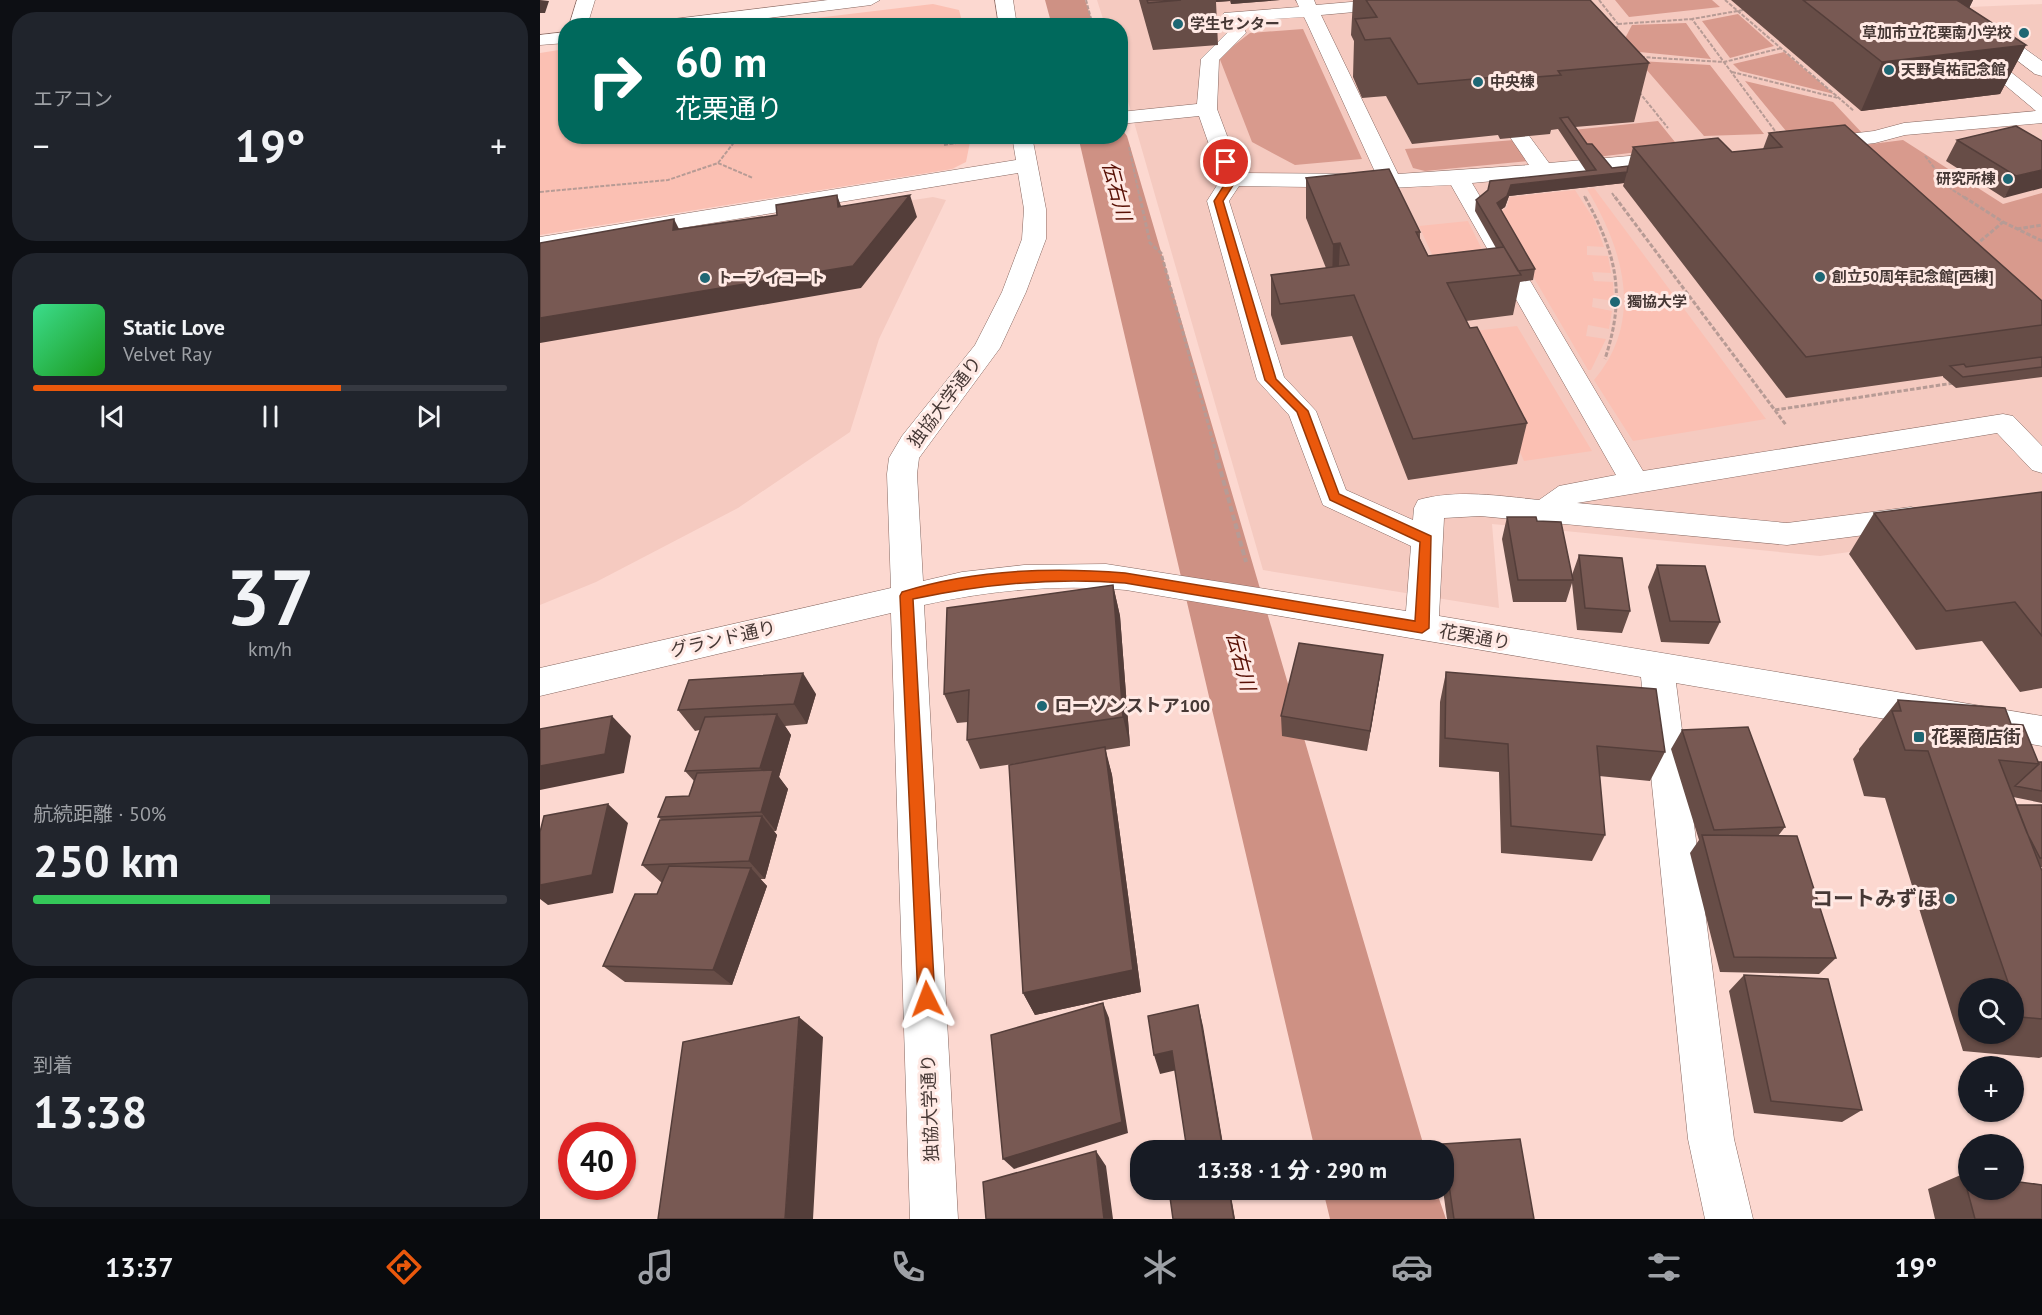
<!DOCTYPE html>
<html lang="ja">
<meta charset="utf-8">
<style>
body{margin:0;font-family:"PT Sans","Noto Sans JP",sans-serif;background:#20242c;color:#f1f3f6;height:100vh;display:flex;flex-direction:column;font-size:22px;white-space:nowrap}
*{box-sizing:border-box;margin:0}
p{font-size:20px;color:#9ea1a6}
.icon{flex:none;width:33px;height:33px;fill:none;stroke:currentColor;stroke-width:2;stroke-linecap:round;stroke-linejoin:round}
.map{position:relative;flex:1;overflow:hidden}
.sheet{display:flex;flex-direction:column;gap:12px;padding:12px;background:#0d0f14;width:540px}
.sheet>*{flex:none}
.banner{position:absolute;left:18px;top:18px;width:570px;height:126px;border-radius:24px;box-shadow:0 2px 4px #0004;background:#00695c;color:#fff;overflow:hidden}
.buttons{position:absolute;left:1418px;top:978px;display:grid;gap:12px}
.buttons a{display:grid;place-items:center;width:66px;height:66px;border-radius:50%;background:#171b24;box-shadow:0 2px 4px #0004;font-size:30px}
.speed{position:absolute;left:18px;top:1122px;display:flex;gap:12px;font-size:30px;font-weight:700;text-align:center}
.speed>*{display:grid;place-content:center;width:78px;height:78px;border-radius:50%;background:#171b24;box-shadow:0 2px 4px #0004;line-height:1}
.speed .limit{border:9px solid #d22;background:#fff;color:#111}
.pin{position:absolute;display:grid;place-items:center;width:51px;height:51px;color:#fff;margin:-26px;border:3px solid #fff;border-radius:50%;box-shadow:0 2px 6px #0007}
.me{position:absolute;width:66px;margin:-33px;rotate:357deg;stroke-linejoin:round;filter:drop-shadow(0 0 4px #0008)}
.turn{display:flex;align-items:center;gap:21px;height:126px;padding:0 18px;font-size:27px}
.turn .icon{width:78px;height:78px;stroke-width:2.5}
.turn b{display:block;font-size:42px;line-height:51px}
.big{font-size:45px;font-weight:800;line-height:1.1}
.sheet .widget{flex:1;display:flex;flex-direction:column;justify-content:center;gap:9px;min-width:0;padding:0 21px;border-radius:24px;background:#20242c}
.sheet .dial{align-items:center;gap:0}
.dial b{font-size:78px;line-height:1}
.song{display:flex;align-items:center;gap:18px}
.cover{width:72px;height:72px;border-radius:9px;background:linear-gradient(135deg,hsl(150 70% 55%),hsl(120 70% 35%))}
.played{height:6px;border-radius:3px;background:linear-gradient(90deg,#ea580c 65%,#363941 65%)}
.keys{display:flex;justify-content:space-around;direction:ltr}
.heat{display:flex;justify-content:space-between;align-items:center;font-size:33px;direction:ltr}
.charge{height:9px;border-radius:4px;background:linear-gradient(90deg,#34c759 50%,#363941 0)}
.trip{position:absolute;left:590px;top:1140px;width:324px;height:60px;border-radius:24px;background:#171b24;box-shadow:0 2px 4px #0004;font-weight:800;line-height:60px;text-align:center}
.tabs{display:flex;height:96px;justify-content:space-around;align-items:center;background:#090b0e;color:#9ea1a6}
.tabs .icon{width:42px;height:42px}
.tabs .active{color:#ea580c}
.tabs b{font-size:27px;color:#f1f3f6}
main{display:flex;flex:1;min-height:0}
.map>svg:first-child{display:block}
.built{fill:#f5cac0}
.green{fill:#fbc0b3}
.forest{fill:#d89a8d}
.lines{fill:none;stroke-linecap:round;stroke-linejoin:round}
.river{fill:#ce9184;fill-rule:evenodd}
.minor-casing{stroke:#876861;stroke-width:1}
.path-far2{stroke:#b79b95;stroke-width:2;stroke-dasharray:4 1.5;stroke-linecap:butt}
.path-far1{stroke:#b79b95;stroke-width:3;stroke-dasharray:4.5 2;stroke-linecap:butt}
.path{stroke:#b79b95;stroke-width:4;stroke-dasharray:6 3;stroke-linecap:butt}
.minor{fill:#fff;fill-rule:evenodd}
.wall{fill:#674d47;fill-rule:evenodd}
.shaded-wall{fill:#543e3a}
.building{fill:#785953;stroke:#543e3a;stroke-width:1.5}
.route{fill:#ea580c;stroke:#983908;stroke-width:1.5}
.poi-dot{fill:#1e6774;stroke:#ffe9e4;stroke-width:2}
.labels{text-anchor:middle;stroke-width:6;stroke-linejoin:round;paint-order:stroke}
.far-poi-label{font-size:15px;font-weight:bold;fill:#463835;stroke:#ffe9e4;text-anchor:start}
.street-label{font-size:18px;fill:#463835;stroke:#ffe9e4}
.poi-label{font-size:18px;font-weight:bold;fill:#463835;stroke:#ffe9e4;text-anchor:start}
.water-label{font-size:20px;font-style:italic;fill:#580f04;stroke:#ffe9e4}
.near-poi-label{font-size:21px;font-weight:bold;fill:#463835;stroke:#ffe9e4;text-anchor:end}
</style>
<main>
<section class="sheet">
<div class="widget"><p>エアコン</p>
<div class="heat"><a>−</a><b class="big">19°</b><a>+</a></div>
</div>
<div class="widget">
<div class="song"><i class="cover"></i><div><b>Static Love</b><p>Velvet Ray</p></div></div>
<div class="played"></div>
<div class="keys"><svg class="icon" aria-label="previous" viewBox="0 0 24 24"><path d="M18 5L8 12l10 7zM5 5v14"/></svg><svg class="icon" aria-label="pause" viewBox="0 0 24 24"><path d="M8 5v14M16 5v14"/></svg><svg class="icon" aria-label="next" viewBox="0 0 24 24"><path d="M6 5l10 7-10 7zM19 5v14"/></svg></div>
</div>
<div class="widget dial"><b>37</b><p>km/h</p></div>
<div class="widget"><p>航続距離 · 50%</p><b class="big">250 km</b><div class="charge"></div></div>
<div class="widget"><p>到着</p><b class="big">13:38</b></div>
</section>
<div class="map">
<svg width="1502" height="1219" viewBox="0 0 1502 1219">
<rect width="100%" height="100%" fill="#fcd8d0"/>
<path class="built" d="M557,0h847l98,74v452l-222,30 -328,-32 7,84 -236,-38 -142,-493 -1,-51 -15,-1z
M1502,4v56l-72,-53z
M393,197l13,3 -67,139 -29,93 -112,76 -142,74 -56,23v-347z"/>
<path class="green" d="M393,4l26,6 4,15h-205z
M25,49l1,87 405,1 -5,25 -14,7 -412,66v-182z
M1054,188l172,231 -133,22 -39,-61c51,-60 29,-131 -7,-191z
M1035,190l20,31 9,26 -17,-1v9l21,1 3,17 -19,-1 2,9 19,1 1,19 -21,-3 -1,9 20,4 -3,18 -21,-4 -2,11 20,3 -15,31h-3l-91,-155 10,-8 3,-10z
M928,221l23,47 -50,6 -22,-48z
M977,326l75,125 -68,10 -58,-129z"/>
<path class="forest" d="M1075,0h97l8,7 -91,10z
M1198,14l36,32 -44,12 -28,-37z
M1146,23l25,36 -92,-9 13,-25z
M763,29l59,130 -67,6 -43,-23 -33,-85 31,-24z
M1244,52l50,42 -94,-23 -7,-7z
M1099,61l71,4 54,69 -60,2z
M1205,81l88,21 30,32 -72,3z
M1118,121l21,26 -82,10 -24,-27z
M974,140l15,21 -104,10 -12,-3 -8,-19z
M1363,140l100,64 39,-11v150l-186,-197z"/>
<g class="lines">
<path class="river" d="M505,0h40l9,26h-42z
M580,127l7,9 298,1014h-110l-237,-1014h42z
M783,1190h113l10,29h-116z"/>
<g class="minor-casing">
<path id="minor" d="M37,0h18l-8,26h-18z
M288,0h52l-9,5 -165,21h-57l9,-5z
M455,0h18l4,26h-18z
M756,0h18l2,5 58,-5h67l-9,5 -111,10 77,159 131,-9 -19,-28 3,-4h14l22,30 126,-11 8,1 3,5 -3,5 -8,1 -203,19 171,288 360,-57 10,2 29,30v27l-10,-3 -35,-37 -420,70 210,20 124,-16 11,3 4,8 -4,8 -11,3 -124,16 -307,-29 -36,2 -5,98 603,100v30l-366,-63 58,456 19,80h-48l-17,-80 -47,-462 -515,-87c-68,-6 -135,0 -202,15l34,614h-48l-19,-606 -351,83v-28l351,-80 -4,-114 2,-16 13,-22 73,-91 27,-53 20,-53 2,-30 -6,-36 -478,78v-14l476,-77 -4,-24h20l14,73v30l-20,53 -26,56 -81,110 -2,16 6,107 39,-9 62,-7 82,-1 300,47 5,-65 -88,-41 -34,-90 -32,-35 -50,-179 14,-22 -22,-63 -79,8v-12l77,-8 4,-45 27,-27 -7,-15 3,-4 75,-6zM764,17l3,6 69,151 -135,-1 -24,-64 2,-49 27,-27 -5,-12zM911,185l165,290 -57,11 -20,14c-39,-4 -82,-11 -121,0l-4,8 -1,12 -67,-30 -30,-79 -32,-34 -55,-176 10,-15 151,2z
M1398,0h20l84,61v15l-7,-2z
M26,32v11l-26,2v-10z
M1457,49l9,6 -9,6 45,36v26l-137,12 -30,8 -59,7 -7,-2 -3,-4 3,-4 7,-2 58,-7 30,-8 132,-12 -61,-51 2,-4z"/>
</g>
<path class="path-far2" d="M546,0l7,26
M1059,0l19,24 -2,6
M1185,0l129,111
M1203,10l-51,9 86,116
M1078,24l74,-5
M1101,57l83,5 58,-14
M1192,72l106,26
M1099,92l29,36
M404,145l43,-7
M589,147l11,52
M1385,156l26,33 16,10
M178,163l35,15
M0,192l128,-12 50,-17 21,-27
M1072,193l4,6
M1044,196l2,3"/>
<path class="path-far1" d="M600,197l10,46 11,10 56,203
M1045,197c32,58 41,98 20,162
M1075,197l171,228
M1424,197l39,25 -26,22 2,1
M1463,222l39,19
M1477,229l25,-4
M1235,410l179,-27"/>
<path class="path" d="M676,454l30,108"/>
<use href="#minor" class="minor"/>
</g>
<path class="wall" d="M599,0h141l-49,4 -1,-3 -14,1 2,43 -65,5z
M813,0h237l59,63 -15,59 -59,5 12,17 25,24 16,-2 5,-19 99,5 31,-3 6,-16 273,168v76l-86,11 -13,-11v-1l-157,22 -163,-212 1,-3 -115,13 -4,11 -5,3 35,59 -2,11 -13,2 -7,33 -47,6 61,102 -10,41 -109,16 -56,-144 -71,9 -10,-30v-40l55,-7 -20,-50v-40l114,54v7l8,17 68,-8 -21,-37 1,-11 110,-29 -28,-42 -7,1 -1,4 -50,5 -2,-4 -86,9 -26,-48 -24,2 -9,-21 1,-36 -3,-6z
M1191,0h242l-4,8 57,37 -26,49 -139,17z
M1417,140l85,1 -38,57 -58,-37z
M1502,492v196l-22,4 -38,-51 -66,9 -67,-96 25,-41z
M967,517l30,4 35,54 7,-20 51,56 -8,22 -45,-3 -5,-47 -6,19h-53l-11,-63z
M1117,565l63,57 -11,22 -48,-2 -13,-55z
M573,585l7,31 10,130 -25,4 7,25 29,217 -106,23 -12,-22 10,-232 -53,8 -13,-29 1,-18 -11,1 -13,-29z
M906,672l219,80 -15,29 -51,-5 6,59 -13,26 -91,-8 -2,-81 -60,-5 1,-65z
M840,676l-13,75 -85,-15 -1,-20z
M276,694l-9,30 -22,2 6,9 -12,42 9,12 -12,42h-2l3,4 -12,44h-5l7,7 -35,99 -107,-3 -22,-16 54,-72 5,-11 -20,-18 20,-45 -4,-3 31,-21 5,-15 -9,-10 15,-41 -5,1 -17,-21z
M1358,700l113,24 27,38h4v41l-29,-6 3,8h26v62h-1l1,4v186l-3,1 -76,-7 -78,-253 -21,-2 -11,-37 6,-8v-2zM1428,988h45v46h-45z
M1142,730l103,97 -7,9 58,122 -17,16 -99,-2 -30,-119 9,-13 -28,-91z
M1204,975l118,135 -20,12 -88,-9 -25,-122z
M903,1144l91,75h-87l-4,-29v-40h-3z
M1423,1174l79,45h-107l-7,-30z"/>
<path class="shaded-wall" d="M0,0l9,1 -4,12h-5z
M676,0h14v1l-14,1z
M691,0h49l-49,4z
M1412,0h21l-20,42z
M1486,45l-26,49 -139,17 21,-49z
M1502,170v18l-38,10 12,-22z
M1087,172l-3,11 -115,13 -4,11 -10,7 2,-11 14,-18z
M297,195l8,22 -7,-10z
M370,195l7,22 -56,71 -321,55v-25z
M134,219l11,22 -12,-11z
M800,243l-2,40 -6,1 1,-40z
M573,585l7,31 10,130 -7,-29z
M843,655l-3,21 -13,75 3,-20z
M263,673l13,21 -9,30 -13,-20z
M237,714l14,21 -12,42 9,12 -12,42 -15,-19 9,-32 -10,-12z
M72,716l19,20 -7,37 -84,17v-24z
M565,747l7,28 29,217 -106,23 -12,-22z
M68,804l20,19 -15,70 -65,12 -8,-6v-14z
M222,816l15,19 -12,44 -16,-18z
M211,868l16,18 -35,99 -19,-15z
M563,1003l6,15 19,115 -114,36 -11,-10z
M658,1005l5,21 21,124h-1z
M259,1017l24,20 -10,182h-28z
M632,1051l5,19 -17,4 -6,-19z
M556,1151l10,15 7,53h-9z
M689,1190h1l5,29h-1z"/>
<path class="building" d="M607,0h34l-33,3z
M826,0h224l59,63 -91,8 3,4 -51,4 -3,-3 -89,8 -28,-46 -25,2 -10,-21 22,-2z
M1263,0h154l69,45 -144,17z
M1028,117l19,27h5l20,24 16,-2 -1,6 -116,13 -4,11 -10,7 38,66 -17,2 -14,-24 -28,-47 12,-10 2,-9 106,-11 -36,-52z
M1305,125l197,176v24l-236,32 -173,-210 85,-9 14,14 50,-5 -13,-14z
M1476,126l26,15v29l-26,6 -59,-36z
M849,169l31,63h-4l12,24 76,-9 17,28 -74,8 23,45 7,-1 50,96 -114,16 -59,-144 -74,9 -9,-29 78,-10 -9,-22 -7,1 -27,-66z
M297,195l1,12 72,-12 -57,71 -313,52v-75l134,-24 -1,11 104,-15 -1,-10z
M1502,357v10l-79,10 -13,-11 14,-2 2,3z
M1502,492v144l-27,-34 -69,9 -72,-98z
M967,517h29l1,4 24,1 12,58h-55z
M1039,555l43,3 8,53 -45,-3z
M1117,565l48,1 15,56 -50,-1z
M573,585l10,132 -156,23 2,-50 -25,4 3,-86z
M759,643l84,12 -13,76 -89,-15z
M906,672l210,17 9,63 -68,-6 8,89 -94,-9 -3,-82 -63,-6z
M263,673l-9,31 -116,6 11,-30z
M1358,700l107,8 6,16 12,1 16,39 -40,-4 43,111v148l-22,-2 -7,-21v-8h-3l-82,-237 -23,-1 -13,-39h9z
M237,714l-17,54 -75,3 20,-54z
M72,716l-7,38 -65,12v-37z
M1208,727l37,100 -71,3 -32,-100z
M565,747l28,223 -110,23 -14,-228z
M1498,762h4v29l-27,-5 24,-22z
M233,770l-12,42 -103,5 8,-20 23,-1 8,-23z
M68,804l-16,71 -52,10v-53l4,-16z
M1476,805h26v53h-2l-13,-25z
M222,816l-13,45 -107,4 18,-45z
M1162,835l95,1 39,122 -102,-1z
M129,866l82,2 -38,102 -110,-4 32,-72h22z
M1204,975l84,4 34,131 -91,-9z
M563,1003l19,119 -119,37 -12,-124z
M658,1005l25,145h-36l-15,-99 -18,4 -6,-39z
M259,1017l-14,202h-127l25,-177z
M980,1139l14,80h-80l-11,-75z
M556,1151l8,68h-118l-3,-37z
M1423,1174l5,1v15h45v-9l29,4v34h-67z
M629,1190h60l5,29h-61z"/>
<path class="route" d="M686,159l5,3 6,17 -14,22 53,178 32,32 31,83 92,42 -2,92 -7,5 -297,-50c-72,-6 -142,1 -212,16l22,400 -2,6 -6,3 -7,-3 -2,-6 -18,-403 2,-4c70,-22 150,-25 223,-19l290,48 5,-79 -90,-42 -33,-88 -32,-32 -51,-179 14,-22 -6,-17z"/>
<g class="poi-dot">
<circle cx="638" cy="24" r="6"/>
<circle cx="1484" cy="33" r="6"/>
<circle cx="1349" cy="70" r="6"/>
<circle cx="938" cy="82" r="6"/>
<circle cx="1468" cy="179" r="6"/>
<circle cx="1280" cy="277" r="6"/>
<circle cx="165" cy="278" r="6"/>
<circle cx="1075" cy="302" r="6"/>
<circle cx="502" cy="706" r="6"/>
<rect x="1373" y="731" width="12" height="12" rx="3"/>
<circle cx="1410" cy="899" r="6"/>
</g>
<g class="labels">
<g class="far-poi-label">
<text x="650" y="29">学生センター</text>
<text x="1472" y="38" text-anchor="end">草加市立花栗南小学校</text>
<text x="1361" y="75">天野貞祐記念館</text>
<text x="950" y="87">中央棟</text>
<text x="1456" y="184" text-anchor="end">研究所棟</text>
<text x="1292" y="282">創立50周年記念館[西棟]</text>
<text x="177" y="283">トーブ イコート</text>
<text x="1087" y="307">獨協大学</text>
</g>
<g class="street-label">
<text transform="translate(405 402) rotate(-53)" y="6">独協大学通り</text>
<text transform="translate(935 637) rotate(10)" y="6">花栗通り</text>
<text transform="translate(183 639) rotate(-13)" y="6">グランド通り</text>
<text transform="translate(390 1108) rotate(-92)" y="6">独協大学通り</text>
</g>
<g class="poi-label">
<text x="514" y="712">ローソンストア100</text>
<text x="1391" y="743">花栗商店街</text>
</g>
<g class="water-label">
<text transform="translate(577 191) rotate(75)" y="7">伝右川</text>
<text transform="translate(701 661) rotate(75)" y="7">伝右川</text>
</g>
<g class="near-poi-label">
<text x="1398" y="906">コートみずほ</text>
</g>
</g>
</svg>
<div class="buttons">
<a><svg class="icon" aria-label="search" viewBox="0 0 24 24"><circle cx="10" cy="10" r="6"/><path d="M15 15l6 6"/></svg></a>
<a>+</a>
<a>−</a>
</div>
<div class="speed"><div class="limit">40</div></div>
<div class="pin" style="left:686px;top:162px;background:#d93025"><svg class="icon" aria-label="arrive" viewBox="0 0 24 24"><path d="M6 21V4h12l-3 4 3 4H6"/></svg></div>
<svg class="me" style="left:387px;top:999px" viewBox="-20 -20 40 40"><path d="M0-17L14 15 0 8-14 15z" fill="#ea580c" stroke="#fff" stroke-width="4"/></svg>
<div class="trip">13:38 · 1 分 · 290 m</div>
<div class="banner">
<div class="turn"><svg class="icon" aria-label="right" viewBox="0 0 24 24"><path d="M7 20v-9h11M14 6l5 5-5 5"/></svg><div><b>60 m</b>花栗通り</div></div>
</div>
</div>
</main>
<nav class="tabs">
<b>13:37</b>
<svg class="icon active" aria-label="directions" viewBox="0 0 24 24"><path d="M12 3l9 9-9 9-9-9zM9 14v-3h6M13 9l2 2-2 2"/></svg>
<svg class="icon" aria-label="music" viewBox="0 0 24 24"><path d="M9 18V5l10-2v13"/><circle cx="6" cy="18" r="3"/><circle cx="16" cy="16" r="3"/></svg>
<svg class="icon" aria-label="phone" viewBox="0 0 24 24"><path d="M5 4h4l2 5-3 2q2 4 5 5l2-3 5 2v4C11 20 4 13 5 4z"/></svg>
<svg class="icon" aria-label="climate" viewBox="0 0 24 24"><path d="M12 3v18M4 7l16 10M4 17L20 7"/></svg>
<svg class="icon" aria-label="car" viewBox="0 0 24 24"><path d="M5 17H2v-5l4-1 3-4h7l3 4 3 1v5h-3M9 17h6M6 11h13"/><circle cx="7" cy="17" r="2"/><circle cx="17" cy="17" r="2"/></svg>
<svg class="icon" aria-label="filters" viewBox="0 0 24 24"><path d="M4 7h16M4 17h16"/><circle cx="9" cy="7" r="2"/><circle cx="15" cy="17" r="2"/></svg>
<b>19°</b>
</nav>
